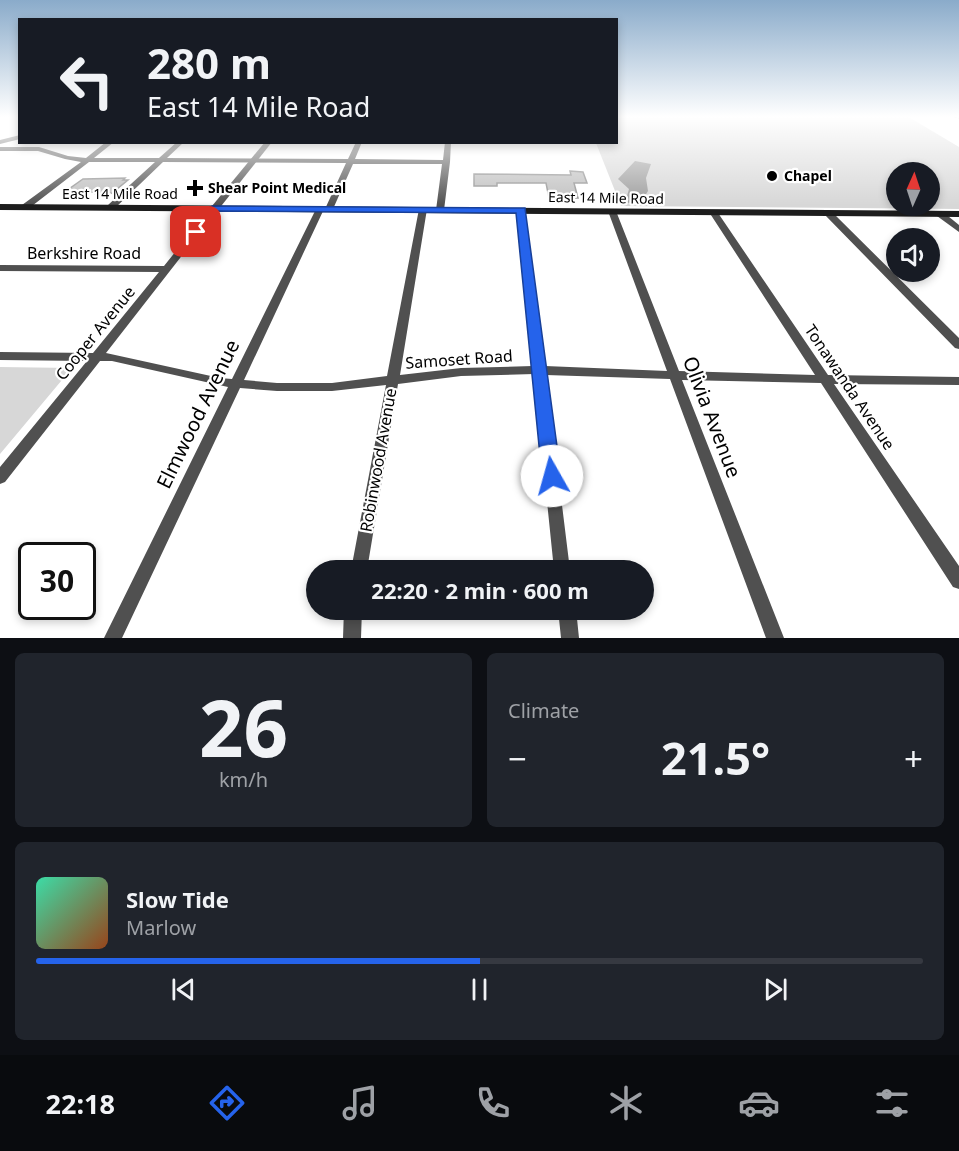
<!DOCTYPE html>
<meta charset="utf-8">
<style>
body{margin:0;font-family:"Noto Sans",sans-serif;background:#20242c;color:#f1f3f6;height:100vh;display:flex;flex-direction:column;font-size:22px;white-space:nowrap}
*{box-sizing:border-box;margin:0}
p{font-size:20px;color:#9ea1a6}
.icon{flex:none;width:33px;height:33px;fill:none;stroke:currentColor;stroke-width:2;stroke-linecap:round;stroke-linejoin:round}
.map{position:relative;height:638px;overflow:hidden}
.panel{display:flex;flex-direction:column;gap:15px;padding:15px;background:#0d0f14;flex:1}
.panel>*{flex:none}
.banner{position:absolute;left:18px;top:18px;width:600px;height:126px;border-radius:0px;box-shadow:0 3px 9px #0003;background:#171b24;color:#f1f3f6;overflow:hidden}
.needle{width:39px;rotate:3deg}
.buttons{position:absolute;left:886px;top:162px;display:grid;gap:12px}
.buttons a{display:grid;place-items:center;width:54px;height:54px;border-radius:50%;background:#171b24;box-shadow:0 3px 9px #0003;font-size:30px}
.speed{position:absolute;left:18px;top:542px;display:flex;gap:12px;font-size:30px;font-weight:700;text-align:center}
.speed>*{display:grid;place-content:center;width:78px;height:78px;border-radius:50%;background:#171b24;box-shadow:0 3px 9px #0003;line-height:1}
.speed .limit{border:3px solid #111;border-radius:9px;background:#fff;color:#111}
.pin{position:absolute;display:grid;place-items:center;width:51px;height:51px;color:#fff;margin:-26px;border-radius:12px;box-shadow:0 3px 9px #0006}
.me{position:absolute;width:66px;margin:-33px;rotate:353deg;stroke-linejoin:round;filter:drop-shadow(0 0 4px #0008)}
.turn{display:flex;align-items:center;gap:21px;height:126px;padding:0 30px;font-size:27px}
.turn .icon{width:78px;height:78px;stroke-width:2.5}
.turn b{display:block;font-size:42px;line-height:51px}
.big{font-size:45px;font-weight:700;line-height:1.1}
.panel .card{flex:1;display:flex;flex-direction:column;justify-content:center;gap:9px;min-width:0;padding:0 21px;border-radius:9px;background:#20242c}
.panel .dial{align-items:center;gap:0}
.dial b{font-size:78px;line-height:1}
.song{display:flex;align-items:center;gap:18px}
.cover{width:72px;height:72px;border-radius:9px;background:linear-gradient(135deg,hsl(160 70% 55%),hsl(20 70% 35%))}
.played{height:6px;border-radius:3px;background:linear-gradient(90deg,#2563eb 50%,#363941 50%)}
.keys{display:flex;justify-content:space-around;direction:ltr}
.heat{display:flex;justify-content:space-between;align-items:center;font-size:33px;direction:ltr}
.panel .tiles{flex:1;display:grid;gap:15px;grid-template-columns:1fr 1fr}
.card:last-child{grid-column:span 2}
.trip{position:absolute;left:306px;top:560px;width:348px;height:60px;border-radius:30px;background:#171b24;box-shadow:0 3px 9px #0003;font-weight:700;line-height:60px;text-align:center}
.menu{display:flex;height:96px;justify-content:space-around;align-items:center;background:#090b0e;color:#9ea1a6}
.menu .icon{width:42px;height:42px}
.menu .current{color:#2563eb}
.menu b{font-size:27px;color:#f1f3f6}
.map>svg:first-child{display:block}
.green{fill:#d7d7d7;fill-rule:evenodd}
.water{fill:#9e9e9e}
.building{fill:#c0c0c0;stroke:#949494;stroke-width:1.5}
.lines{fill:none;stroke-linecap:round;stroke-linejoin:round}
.minor{fill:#505050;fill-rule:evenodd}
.tertiary{fill:#505050;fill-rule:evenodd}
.secondary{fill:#1d1d1d;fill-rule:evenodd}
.rail{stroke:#000;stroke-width:1.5;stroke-dasharray:5 1.5 1 1.5;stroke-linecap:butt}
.route{fill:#2563eb;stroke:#184099;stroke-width:1.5}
.poi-dot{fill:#000;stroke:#fff;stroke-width:2}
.labels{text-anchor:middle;stroke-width:4.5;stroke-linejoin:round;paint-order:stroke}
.far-poi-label{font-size:14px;font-weight:bold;fill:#000;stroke:#fff;text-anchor:start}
.far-street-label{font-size:14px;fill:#000;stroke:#fff}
.street-label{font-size:16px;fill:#000;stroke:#fff}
.near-street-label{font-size:20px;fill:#000;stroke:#fff}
</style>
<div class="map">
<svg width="959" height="638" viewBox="0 0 959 638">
<rect width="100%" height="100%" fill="#fff"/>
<path class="green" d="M617,116h290l52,31v62l-338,-3 -25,-63 20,-1zM897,172h33v34h-33z
M0,367l72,1 -72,86z"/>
<path class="water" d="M635,161l16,3 -5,14 2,13 -7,11 -16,1 4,-14 -11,-10z"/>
<path class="building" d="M570,171l13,1 4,11h-13l4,15h-29l-3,-15h-49v3h-23v-12l97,1z
M125,178l-2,2h5l-16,13 -9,3h-7l-1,-4 -29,-1 17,-12z"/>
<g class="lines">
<path class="minor" d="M20,135v4l-20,5v-4z
M106,142h8l-20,16h65l18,-16h7l-17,16 181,1 8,-17h6l-7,17 88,1 2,-18h6l-1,20 -6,48 -4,2 -4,-2 6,-46h-89l-20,45 -4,2 -4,-2 21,-46 -183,-1 -49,47h-3l-4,-2 1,-2 47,-43h-66l-61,47h-6v-4l59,-43 -16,-3 -27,-8h-38v-4h39l29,9 18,2z
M212,206h3l4,2 -113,145 114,25 12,1 84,-170 4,-2 4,2 -80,171 33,3h55l55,-7 32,-167 4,-2 4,2 -27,166 61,-7 72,-2 -16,-156 4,-2 4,2 20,156 122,5 -59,-160 4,-2 4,2 63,160 136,4 -106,-163 1,-2h6l112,165 131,2v8l-125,-1 125,182v23l-6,-2 -132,-204 -139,-3 102,258h-18l-96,-259 -124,-4 24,195h-16l-20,-196 -73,2 -63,8 -31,186h-16l35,-185 -54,6h-55l-37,-3 -118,250h-18l124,-251 -116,-26h-12l-95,121 -5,2v-17l87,-106 -87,-1v-8l93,1 66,-81 -159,-1v-6l164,1z
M825,211h6l128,127v11l-4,-1 -130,-133z
M937,212h6l16,13v7l-22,-16z
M344,609h18l-1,29h-18z
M558,609h18l3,29h-18z"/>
<path class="tertiary" d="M265,142h7l-54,68h-6v-4z"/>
<path class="secondary" d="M0,204l959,7v6l-959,-7z"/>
<path class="rail" d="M952,116l7,2"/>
</g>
<linearGradient id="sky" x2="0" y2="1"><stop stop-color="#8aabca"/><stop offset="0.57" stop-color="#fff"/><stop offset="1" stop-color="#fff" stop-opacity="0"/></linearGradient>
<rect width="959" height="205" fill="url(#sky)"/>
<path class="route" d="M212,206l313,2 36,268 -3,5 -6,3 -7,-3 -3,-5 -26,-263 -298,-2 -18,24h-8l-1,-3z"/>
<g class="poi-dot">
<circle cx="772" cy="176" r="6"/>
<path d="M192 179h6v6h6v6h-6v6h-6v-6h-6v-6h6z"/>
</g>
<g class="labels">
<g class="far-poi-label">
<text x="784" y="181">Chapel</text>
<text x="208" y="193">Shear Point Medical</text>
</g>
<g class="far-street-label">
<text x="120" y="199">East 14 Mile Road</text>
<text transform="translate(606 198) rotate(1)" y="5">East 14 Mile Road</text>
</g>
<g class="street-label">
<text x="84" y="259">Berkshire Road</text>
<text transform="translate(95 333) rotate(-51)" y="6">Cooper Avenue</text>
<text transform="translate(459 359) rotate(-4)" y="6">Samoset Road</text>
<text transform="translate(850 387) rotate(56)" y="6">Tonawanda Avenue</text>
<text transform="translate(378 460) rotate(-80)" y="6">Robinwood Avenue</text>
</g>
<g class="near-street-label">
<text transform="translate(198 414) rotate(-64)" y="7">Elmwood Avenue</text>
<text transform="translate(712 417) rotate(69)" y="7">Olivia Avenue</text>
</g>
</g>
</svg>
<div class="buttons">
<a><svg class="needle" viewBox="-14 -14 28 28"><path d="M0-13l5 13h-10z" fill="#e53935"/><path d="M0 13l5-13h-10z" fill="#9ea1a6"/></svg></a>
<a><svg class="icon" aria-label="sound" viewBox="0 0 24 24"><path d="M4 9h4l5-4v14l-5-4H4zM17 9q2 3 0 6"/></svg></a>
</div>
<div class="speed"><div class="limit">30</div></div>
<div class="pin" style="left:196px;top:232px;background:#d93025"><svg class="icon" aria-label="arrive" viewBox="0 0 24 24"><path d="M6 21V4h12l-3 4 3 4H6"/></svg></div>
<svg class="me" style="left:552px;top:476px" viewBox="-20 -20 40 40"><circle r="19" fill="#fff"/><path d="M0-13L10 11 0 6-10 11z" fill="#2563eb"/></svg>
<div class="trip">22:20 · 2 min · 600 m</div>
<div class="banner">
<div class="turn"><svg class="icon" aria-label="left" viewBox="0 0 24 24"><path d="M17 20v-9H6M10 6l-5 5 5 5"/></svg><div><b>280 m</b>East 14 Mile Road</div></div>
</div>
</div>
<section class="panel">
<div class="tiles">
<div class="card dial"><b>26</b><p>km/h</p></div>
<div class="card"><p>Climate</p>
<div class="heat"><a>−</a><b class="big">21.5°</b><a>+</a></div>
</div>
<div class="card">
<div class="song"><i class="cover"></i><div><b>Slow Tide</b><p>Marlow</p></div></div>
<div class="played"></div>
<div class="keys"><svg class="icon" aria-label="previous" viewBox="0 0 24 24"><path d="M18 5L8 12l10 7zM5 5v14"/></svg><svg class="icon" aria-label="pause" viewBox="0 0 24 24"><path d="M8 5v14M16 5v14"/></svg><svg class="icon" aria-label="next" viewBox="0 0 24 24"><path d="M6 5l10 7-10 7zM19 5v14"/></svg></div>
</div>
</div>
</section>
<nav class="menu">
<b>22:18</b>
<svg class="icon current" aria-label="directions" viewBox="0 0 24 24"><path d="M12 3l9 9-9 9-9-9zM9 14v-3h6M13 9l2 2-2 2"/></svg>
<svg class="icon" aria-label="music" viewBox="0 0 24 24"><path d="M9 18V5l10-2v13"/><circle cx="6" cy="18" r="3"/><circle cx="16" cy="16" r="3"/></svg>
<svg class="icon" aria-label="phone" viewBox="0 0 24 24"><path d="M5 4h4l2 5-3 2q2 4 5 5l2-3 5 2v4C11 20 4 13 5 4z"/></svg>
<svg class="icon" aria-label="climate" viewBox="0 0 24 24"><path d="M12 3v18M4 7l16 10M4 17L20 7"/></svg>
<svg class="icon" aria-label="car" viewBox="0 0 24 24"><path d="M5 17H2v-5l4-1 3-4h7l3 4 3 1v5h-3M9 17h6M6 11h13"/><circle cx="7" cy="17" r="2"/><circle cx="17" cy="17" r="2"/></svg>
<svg class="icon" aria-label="filters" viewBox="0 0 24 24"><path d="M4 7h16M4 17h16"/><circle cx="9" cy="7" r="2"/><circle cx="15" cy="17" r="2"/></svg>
</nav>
